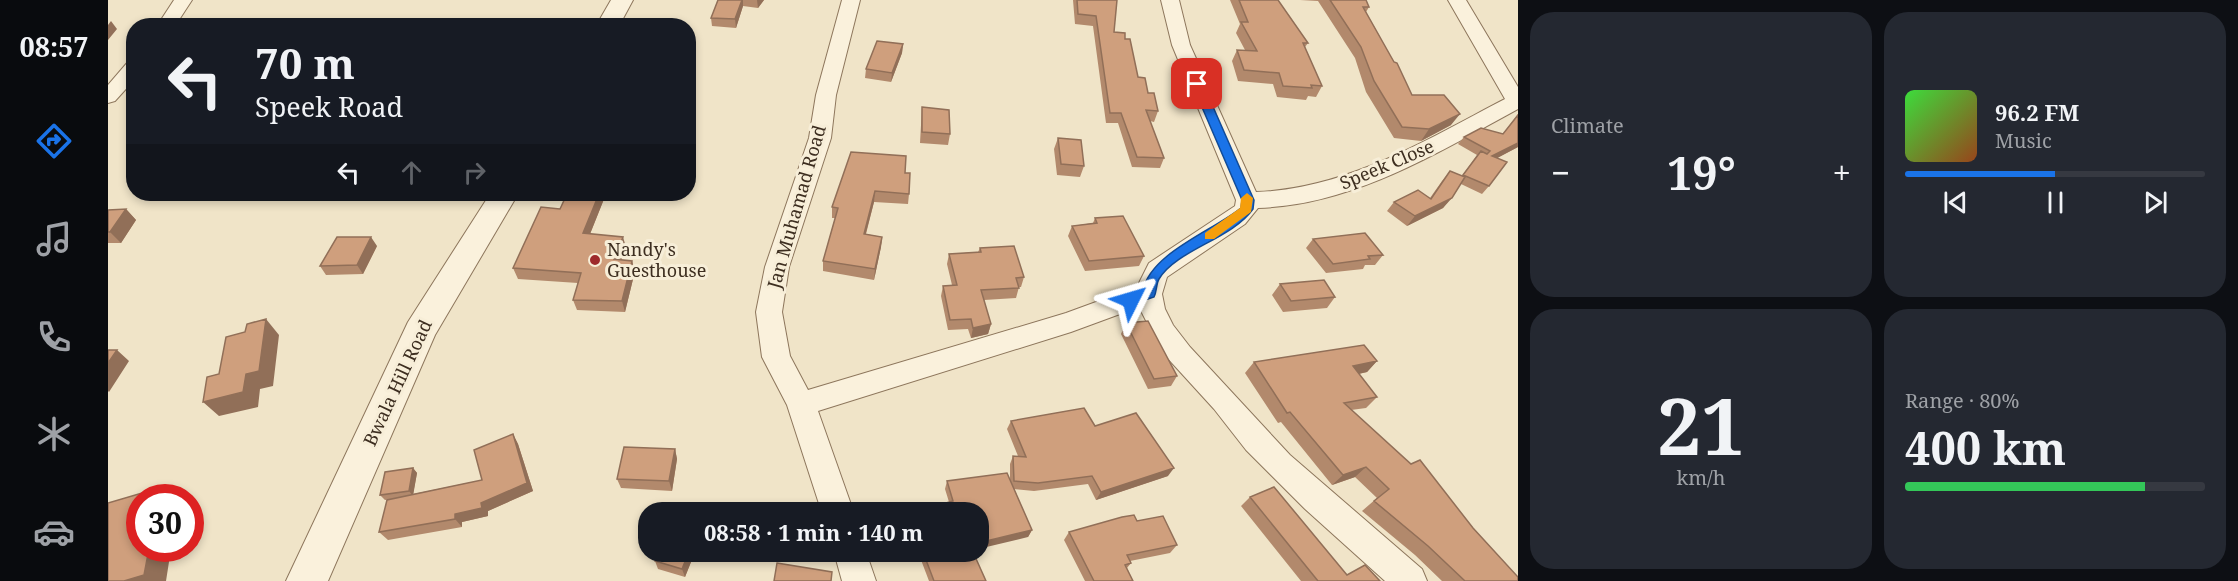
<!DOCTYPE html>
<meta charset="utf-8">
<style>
body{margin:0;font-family:"Noto Serif",serif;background:#242831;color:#f1f3f6;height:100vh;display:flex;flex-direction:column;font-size:22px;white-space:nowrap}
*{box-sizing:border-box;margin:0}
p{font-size:20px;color:#9ea1a6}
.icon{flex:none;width:33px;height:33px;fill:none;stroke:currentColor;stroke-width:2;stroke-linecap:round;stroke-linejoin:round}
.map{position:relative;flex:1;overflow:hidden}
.drawer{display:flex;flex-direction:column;gap:12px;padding:12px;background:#0d0f14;width:720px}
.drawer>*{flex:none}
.banner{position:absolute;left:18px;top:18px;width:570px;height:183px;border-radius:24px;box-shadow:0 3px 9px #0003;background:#171b24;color:#f1f3f6;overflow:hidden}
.speed{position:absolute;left:18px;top:484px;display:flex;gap:12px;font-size:30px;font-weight:700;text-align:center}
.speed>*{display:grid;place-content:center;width:78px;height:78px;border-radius:50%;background:#171b24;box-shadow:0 3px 9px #0003;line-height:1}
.speed .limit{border:9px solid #d22;background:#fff;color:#111}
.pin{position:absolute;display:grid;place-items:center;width:51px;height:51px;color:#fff;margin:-26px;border-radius:12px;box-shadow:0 3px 9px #0006}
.me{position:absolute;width:66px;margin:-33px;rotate:50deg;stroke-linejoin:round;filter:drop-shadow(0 0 4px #0008)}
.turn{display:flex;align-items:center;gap:21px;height:126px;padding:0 30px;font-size:27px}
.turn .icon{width:78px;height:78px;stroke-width:2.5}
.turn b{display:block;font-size:42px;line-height:51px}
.lanes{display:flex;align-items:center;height:57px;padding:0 30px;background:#0003;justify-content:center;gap:30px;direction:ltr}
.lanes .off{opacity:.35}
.big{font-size:45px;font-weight:700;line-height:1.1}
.drawer .card{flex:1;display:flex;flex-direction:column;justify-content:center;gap:9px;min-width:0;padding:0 21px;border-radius:24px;background:#242831}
.drawer .dial{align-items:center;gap:0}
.dial b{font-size:78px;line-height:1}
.song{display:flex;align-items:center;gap:18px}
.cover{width:72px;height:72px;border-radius:9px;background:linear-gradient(135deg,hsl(120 70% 55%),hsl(20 70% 35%))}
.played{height:6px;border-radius:3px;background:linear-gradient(90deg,#1a73e8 50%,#363941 50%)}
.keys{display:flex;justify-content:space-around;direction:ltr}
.heat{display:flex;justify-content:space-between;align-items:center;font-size:33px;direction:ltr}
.charge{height:9px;border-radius:4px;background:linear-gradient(90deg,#34c759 80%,#363941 0)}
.drawer .tiles{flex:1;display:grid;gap:12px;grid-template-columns:repeat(2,1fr)}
.trip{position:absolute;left:530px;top:502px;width:351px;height:60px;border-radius:24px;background:#171b24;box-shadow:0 3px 9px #0003;font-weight:700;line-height:60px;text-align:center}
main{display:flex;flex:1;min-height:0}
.tabs{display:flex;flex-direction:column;width:108px;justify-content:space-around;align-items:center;background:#090b0e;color:#9ea1a6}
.tabs .icon{width:42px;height:42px}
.tabs .on{color:#1a73e8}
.tabs b{font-size:27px;color:#f1f3f6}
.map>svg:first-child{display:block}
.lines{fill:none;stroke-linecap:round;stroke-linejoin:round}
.minor-casing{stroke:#8d765c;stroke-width:2}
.tertiary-casing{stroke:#8d765c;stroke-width:2}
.minor{fill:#faf1dc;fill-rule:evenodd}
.tertiary{fill:#faf1dc;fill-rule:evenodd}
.wall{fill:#b2896c}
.shaded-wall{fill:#916f58}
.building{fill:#cf9f7d;stroke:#916f58;stroke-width:1.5}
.route{fill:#1a73e8;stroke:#114b97;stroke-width:1.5}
.slow{fill:#f59e0b}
.poi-dot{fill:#9e2a2b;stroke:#f7eed8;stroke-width:2}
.labels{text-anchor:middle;stroke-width:6;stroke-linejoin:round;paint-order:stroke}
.street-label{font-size:18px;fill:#3d2e20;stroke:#f7eed8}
.poi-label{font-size:18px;fill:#3d2e20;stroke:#f7eed8;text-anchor:start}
</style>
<main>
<nav class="tabs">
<b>08:57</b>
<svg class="icon on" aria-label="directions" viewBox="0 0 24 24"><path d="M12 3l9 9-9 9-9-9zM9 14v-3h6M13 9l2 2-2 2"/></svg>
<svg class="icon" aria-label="music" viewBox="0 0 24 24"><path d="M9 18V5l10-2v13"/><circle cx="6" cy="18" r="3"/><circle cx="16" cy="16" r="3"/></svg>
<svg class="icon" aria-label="phone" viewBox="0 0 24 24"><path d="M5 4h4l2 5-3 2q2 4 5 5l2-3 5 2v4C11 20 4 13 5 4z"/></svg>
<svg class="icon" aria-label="climate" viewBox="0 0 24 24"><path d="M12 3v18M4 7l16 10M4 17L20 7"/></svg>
<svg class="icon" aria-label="car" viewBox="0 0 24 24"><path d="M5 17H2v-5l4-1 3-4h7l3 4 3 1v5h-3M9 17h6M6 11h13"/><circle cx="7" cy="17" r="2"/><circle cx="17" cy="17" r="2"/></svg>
</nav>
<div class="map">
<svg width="1410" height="581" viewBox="0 0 1410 581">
<rect width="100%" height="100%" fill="#f0e4c8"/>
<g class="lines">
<g class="minor-casing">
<path id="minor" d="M66,0h18l-17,26h-18z
M734,0h18l-24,95 -5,43 -42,129 -7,45 8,44 18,34 258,-77 71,-26 12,-24 86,-57 1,-6 -64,-155 -11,-45h18l11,45 66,147c91,-3 170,-52 249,-93l-57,-99h18l52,87v22c-81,44 -165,96 -260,99l-13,16 -78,53 -5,17 3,15 8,16 17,22 100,108 132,114 5,12h-42l-80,-72 -59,-59 -32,-41 -52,-57 -23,-45 -68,25 -253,79 36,102h-32l-35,-108 -25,-48 -6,-45 9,-45 44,-129 7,-43z
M26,61v19l-19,21 -7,2v-18l19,-22z
M726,552h32l10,29h-34z"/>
</g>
<g class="tertiary-casing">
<path id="tertiary" d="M503,0h22l-14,26h-23z
M382,194h28l-83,141 -107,246h-42l122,-259z"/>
</g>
<use href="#minor" class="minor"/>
<use href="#tertiary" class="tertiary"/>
</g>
<path class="wall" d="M610,0h46l-6,8 -15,-2 -7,22 -24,-2 -1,-8z
M965,0h44l-3,32 11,7 13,38 20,34 -4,11 -4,-1 14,37 -4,10 -28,-1 -14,-44h-12l-13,-97 -18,-2z
M1122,0h48l30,43 -3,4 17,39 -6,11 -8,-1 -2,4 -29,-3 -4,-13 -35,-3 -6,-20 5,-11h8l-9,-17 4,-9z
M1192,0h66l3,7 -3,5 46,83 39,30 -30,16 -27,-3 -28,-46 -11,-34 -37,-57z
M795,44l-1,9 -11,29 -26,-4 1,-9z
M814,107l28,27 -2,11 -28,-2z
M1410,114v33l-21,11 -8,28 -7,8 -21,-10 -18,24 -36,18 -20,-15 7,-9 36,-4 12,-17 8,-10 12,5 15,-21 -19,-11 6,-7 39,-3z
M950,138l26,28 -4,11 -23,-2 -3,-26z
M797,173l4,21 -1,10 -34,-2 -8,32 16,3 -1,10 -7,33 -51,-9v-10l12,-43h-3v-11z
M459,194h39l-16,40 36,13 -5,13 11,1 3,10 -10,41 -48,-2 -4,-10 5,-17 -60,-4 -5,-11 47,-59z
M18,209l10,11 -15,23h-13v-33z
M987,218l49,38 -5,10 -54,5 -17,-35 4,-10 21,-3z
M1205,239l70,16 -8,10h-10l-2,4 -37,4 -20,-25z
M269,246l-14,28 -37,1 -6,-9z
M872,248l44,29 -3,10h-2l-3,11 -32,2 7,24 -3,10 -17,4 -3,-9 -20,1 -7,-34 2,-10 9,-1 -5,-21 2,-10 29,-2z
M1172,284l55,13 -8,11 -44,4 -11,-17z
M1018,323l51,53 -6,10 -23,3 -27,-55z
M1269,361l-10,11 -8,2 18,23 -11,11 -15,2 122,118 45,53h-76l-27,-26 -53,-44 15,-13 -22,-21 -23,8 -51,-63 -3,1 -33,-50 9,-11z
M903,421l84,5 73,50 -72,24 -8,-16 -54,7 -20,-2 18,41 -4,7 -79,-35 -4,-13 2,-8 63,-1v-16l3,-8h5l-11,-27z
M405,434l5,10 15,47 -45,20v5l-26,6v5l-74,13 -9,-8 20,-34 -14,2 -5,-5 33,-27 4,5 -4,21 69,-14z
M567,449l2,10 -5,32 -51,-3 -4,-9z
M1142,497l97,78 33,6h-79l-60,-75z
M1029,521l40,24 -7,8 -40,8 1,2 -4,5 6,13h-48l-21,-41 5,-8z
M550,552h37l-10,25 -27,-8 -3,-8z
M810,552h55l13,29h-57z"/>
<path class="shaded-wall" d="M634,0h1v6l-7,22 -1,-9z
M649,0h7l-6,8z
M3,21l6,8 -9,11v-15z
M795,44l-1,9 -11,29 1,-9z
M1352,114l-9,11 -30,16 8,-12z
M1410,143v4l-32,17 6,-8z
M767,191l-1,11 -11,42 1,-10z
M245,194h13l-11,3z
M491,194h7l-20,50 -3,-11z
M1344,198l-9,10 -36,18 8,-10z
M18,209l10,11 -15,23 -11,-11z
M263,237l6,9 -14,28 -6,-9z
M515,237l3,10 -9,23 -3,-11z
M774,237l-1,10 -7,33 1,-11z
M524,261l3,10 -10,41 -3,-11z
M158,319l13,16 -6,51 -13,3 -2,18 -39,9 -16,-14z
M883,324l-3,10 -17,4 2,-10z
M9,350l12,11 -20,31 -1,-1v-28z
M1269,361l-10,11 -24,5 10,-11z
M405,434l5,10 15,47 -45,20v5l-26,6v5l-7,-8v-5l26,-11z
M567,449l2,10 -5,32 -3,-10z
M1258,467l-11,10 -23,8 11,-10z
M305,468l4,5 -4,23 -4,-5z
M1066,468l-6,8 -72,24 5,-8z
M51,488l15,10h-16z
M924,530l-4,7 -50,12v-6z
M41,549h22l-5,32h-42z
M581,552h6l-10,25 -3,-8z"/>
<path class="building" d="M610,0h24l-7,19 -24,-1z
M969,0h40l-3,32 11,1v6h5l8,38 7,1 3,15h6l4,18 -12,-1 18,48 -27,-1 -16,-44h-11l-14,-97 -18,-2z
M1131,0h39l30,43h-5l19,43 -11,-1 1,3 -29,-2 -4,-13 -35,-3 -7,-20 20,1 -16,-29h7z
M1222,0h36l3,7h-6l31,55 3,1 15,32h32l16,19 -31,15 -27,-2 -28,-46 -13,-34z
M769,41l26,3 -11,29 -26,-4z
M814,107l27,3 1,24 -28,-2z
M1410,115v28l-26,13 15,6 -18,24 -26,-11 18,-24 6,3 3,-3 -26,-14 17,-9 22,6z
M950,138l23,2 3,26 -23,-2z
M743,152l55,4 -1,17h5l-1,21 -34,-3 -11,43 18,3 -7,32 -52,-8 15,-53 -6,-1z
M1342,171l15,6 -13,21 -37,18 -21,-14 24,-12 13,9z
M459,194h32l-16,39 40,4 -9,22 18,2 -10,40 -49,-1 8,-27 -68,-5 28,-61 19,2z
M18,209l-16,23h-2v-22z
M1015,216l21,40 -55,5 -17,-35 25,-3 -2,-5z
M1257,233l18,22 -15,1 2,3 -37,5 -20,-25z
M229,237h34l-14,28 -37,1z
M906,246l10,31 -8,1 3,10 -38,2 10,34 -18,4 -2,-9 -21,1 -7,-34 14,-1 -8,-31 32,-2 -1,-4z
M1216,280l11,17 -44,4 -11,-17z
M158,319l-7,52 -13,3 -3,18 -40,10 4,-25 12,-3 7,-37 19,-5 2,-8z
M1040,321l29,55 -23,3 -28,-56z
M1256,345l13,16 -24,5 24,31 -33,6 67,61 9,-4 53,68 45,49v4h-53l-37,-35 -54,-45 15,-12 -23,-22 -23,8 -53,-63 -3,1 -33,-51z
M0,350h9l-9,13z
M976,408l11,18 41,-13 38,55 -73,24 -9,-16 -54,7 -24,-2 -1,-25 13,1 -15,-36z
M405,434l14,49 -46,20 1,5 -27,6v5l-76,13 8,-32 95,-20 -8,-30z
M516,447l51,2 -6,32 -52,-2z
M305,468l-4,23 -29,4 5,-23z
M899,473l25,57 -54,13v-30h-68l43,-12 -6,-20z
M1166,487l73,88 18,-10 15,16h-62l-68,-84z
M51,488l-1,10h-18v51h9l-5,26 -20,6h-16v-78z
M1026,515l3,6 26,-5 14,29 -50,10 4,8 -6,2 8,16h-39l-25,-49 53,-15z
M550,552h31l-7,17 -27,-8z
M815,552h50l13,29h-52z
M669,563l55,9 -1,9h-57z"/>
<path class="route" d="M1089,80l6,4 51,116 -1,9c-21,30 -77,41 -94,70 -3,5 -2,12 -5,18l-23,8 -7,-5 2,-4 17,-6c8,-37 69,-59 98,-82l1,-8 -50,-116z"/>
<path class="slow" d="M1139,193l6,5 -2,14 -37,27h-9v-6l35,-25 1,-10z"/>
<circle class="poi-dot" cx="487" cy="260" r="6"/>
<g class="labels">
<g class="street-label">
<text transform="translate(1279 165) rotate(-23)" y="6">Speek Close</text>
<text transform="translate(689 207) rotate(-74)" y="6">Jan Muhamad Road</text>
<text transform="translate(290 383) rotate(-65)" y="6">Bwala Hill Road</text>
</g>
<g class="poi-label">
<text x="499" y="256">Nandy's<tspan x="499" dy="21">Guesthouse</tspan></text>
</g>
</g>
</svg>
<div class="speed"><div class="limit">30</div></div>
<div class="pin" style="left:1089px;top:84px;background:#d93025"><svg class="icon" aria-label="arrive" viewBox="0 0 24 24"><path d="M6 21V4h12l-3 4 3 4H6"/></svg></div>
<svg class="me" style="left:1023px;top:300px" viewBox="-20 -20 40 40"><path d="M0-17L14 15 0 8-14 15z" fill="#1a73e8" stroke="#fff" stroke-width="4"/></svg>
<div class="trip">08:58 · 1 min · 140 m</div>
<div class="banner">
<div class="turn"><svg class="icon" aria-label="left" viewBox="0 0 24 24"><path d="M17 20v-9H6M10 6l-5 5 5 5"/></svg><div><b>70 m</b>Speek Road</div></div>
<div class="lanes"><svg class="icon" aria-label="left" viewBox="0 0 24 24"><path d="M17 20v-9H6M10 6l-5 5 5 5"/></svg><svg class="icon off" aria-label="ahead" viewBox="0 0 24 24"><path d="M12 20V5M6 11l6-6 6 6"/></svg><svg class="icon off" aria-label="right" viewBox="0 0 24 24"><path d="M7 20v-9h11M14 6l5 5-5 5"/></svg></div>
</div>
</div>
<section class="drawer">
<div class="tiles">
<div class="card"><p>Climate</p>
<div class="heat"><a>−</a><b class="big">19°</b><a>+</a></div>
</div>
<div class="card">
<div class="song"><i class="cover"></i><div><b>96.2 FM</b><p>Music</p></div></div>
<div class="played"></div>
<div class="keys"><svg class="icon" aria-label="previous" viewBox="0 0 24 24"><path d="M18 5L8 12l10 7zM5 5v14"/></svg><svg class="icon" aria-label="pause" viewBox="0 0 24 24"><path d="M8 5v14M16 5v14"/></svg><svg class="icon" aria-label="next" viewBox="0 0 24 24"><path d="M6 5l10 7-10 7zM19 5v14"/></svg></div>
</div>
<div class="card dial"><b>21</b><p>km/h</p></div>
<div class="card"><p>Range · 80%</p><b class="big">400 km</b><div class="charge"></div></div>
</div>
</section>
</main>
